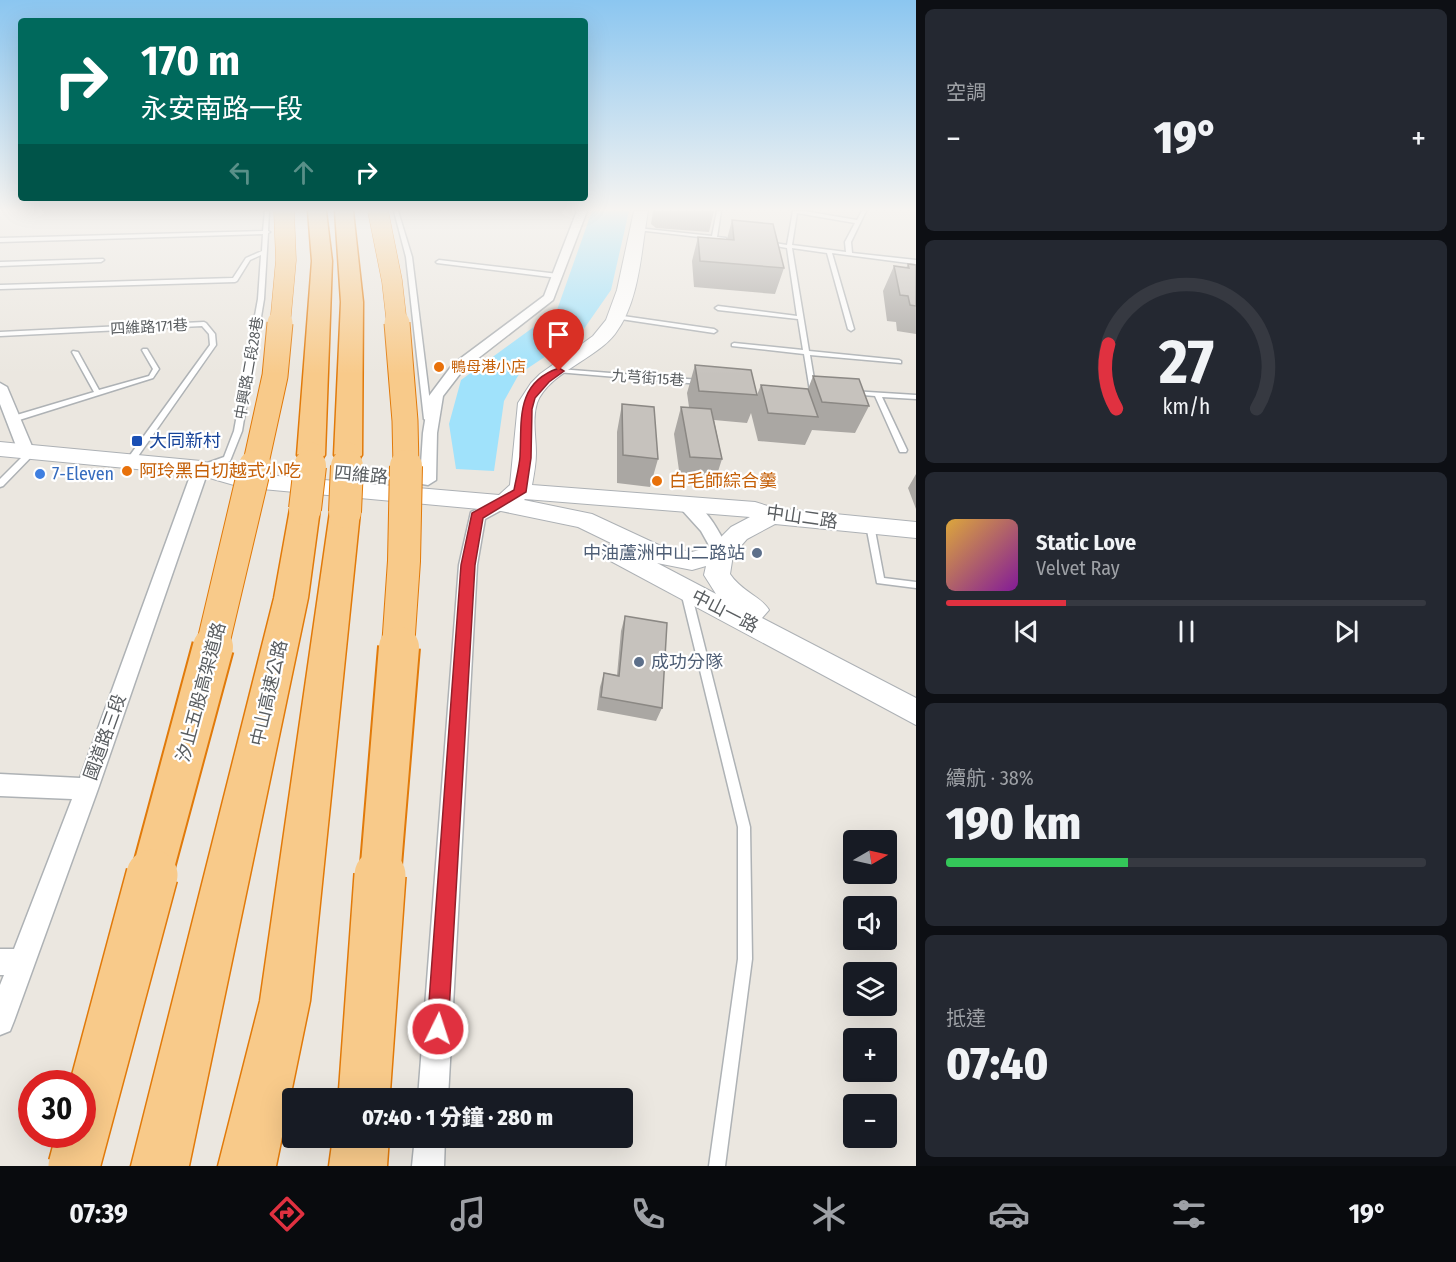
<!DOCTYPE html>
<html lang="zh-TW">
<meta charset="utf-8">
<style>
body{margin:0;font-family:"Fira Sans Condensed","Noto Sans TC",sans-serif;background:#242831;color:#f1f3f6;height:100vh;display:flex;flex-direction:column;font-size:22px;white-space:nowrap}
*{box-sizing:border-box;margin:0}
p{font-size:20px;color:#9ea1a6}
.icon{flex:none;width:33px;height:33px;fill:none;stroke:currentColor;stroke-width:2;stroke-linecap:round;stroke-linejoin:round}
.map{position:relative;flex:1;overflow:hidden}
.details{display:flex;flex-direction:column;gap:9px;padding:9px;background:#0d0f14;width:540px}
.details>*{flex:none}
.guide{position:absolute;left:18px;top:18px;width:570px;height:183px;border-radius:6px;box-shadow:0 6px 24px #0002;background:#00695c;color:#fff;overflow:hidden}
.needle{width:39px;rotate:81deg}
.buttons{position:absolute;left:843px;top:830px;display:grid;gap:12px}
.buttons a{display:grid;place-items:center;width:54px;height:54px;border-radius:6px;background:#171b24;box-shadow:0 6px 24px #0002;font-size:30px}
.speed{position:absolute;left:18px;top:1070px;display:flex;gap:12px;font-size:30px;font-weight:700;text-align:center}
.speed>*{display:grid;place-content:center;width:78px;height:78px;border-radius:50%;background:#171b24;box-shadow:0 6px 24px #0002;line-height:1}
.speed .limit{border:9px solid #d22;background:#fff;color:#111}
.pin{position:absolute;display:grid;place-items:center;width:51px;height:51px;color:#fff;margin:-62px -26px;border-radius:50% 50% 50% 0;rotate:-45deg;box-shadow:0 0 6px #0007}
.pin .icon{rotate:45deg}
.me{position:absolute;width:66px;margin:-33px;rotate:4deg;stroke-linejoin:round;filter:drop-shadow(0 0 4px #0008)}
.turn{display:flex;align-items:center;gap:21px;height:126px;padding:0 24px;font-size:27px}
.turn .icon{width:78px;height:78px;stroke-width:2.5}
.turn b{display:block;font-size:42px;line-height:51px}
.lanes{display:flex;align-items:center;height:57px;padding:0 24px;background:#0003;justify-content:center;gap:30px;direction:ltr}
.lanes .off{opacity:.35}
.big{font-size:45px;font-weight:800;line-height:1.1}
.details .widget{flex:1;display:flex;flex-direction:column;justify-content:center;gap:9px;min-width:0;padding:0 21px;border-radius:9px;background:#242831}
.details .dial{align-items:center;gap:0}
.dial svg{height:156px;overflow:visible;fill:none;stroke:#363941;stroke-width:7;stroke-linecap:round;text-anchor:middle}
.dial text{fill:#f1f3f6;stroke:none}
.song{display:flex;align-items:center;gap:18px}
.cover{width:72px;height:72px;border-radius:9px;background:linear-gradient(135deg,hsl(40 70% 55%),hsl(290 70% 35%))}
.played{height:6px;border-radius:3px;background:linear-gradient(90deg,#e03140 25%,#363941 25%)}
.keys{display:flex;justify-content:space-around;direction:ltr}
.heat{display:flex;justify-content:space-between;align-items:center;font-size:33px;direction:ltr}
.charge{height:9px;border-radius:4px;background:linear-gradient(90deg,#34c759 38%,#363941 0)}
.trip{position:absolute;left:282px;top:1088px;width:351px;height:60px;border-radius:6px;background:#171b24;box-shadow:0 6px 24px #0002;font-weight:800;line-height:60px;text-align:center}
.tab-bar{display:flex;height:96px;justify-content:space-around;align-items:center;background:#090b0e;color:#9ea1a6}
.tab-bar .icon{width:42px;height:42px}
.tab-bar .on{color:#e03140}
.tab-bar b{font-size:27px;color:#f1f3f6}
main{display:flex;flex:1;min-height:0}
.map>svg:first-child{display:block}
.water{fill:#a0e2fb}
.lines{fill:none;stroke-linecap:round;stroke-linejoin:round}
.lane-casing{stroke:#aeb2b5;stroke-width:3}
.street-casing{stroke:#aeb2b5;stroke-width:3}
.secondary-casing{stroke:#adb1b5;stroke-width:2}
.highway-casing{stroke:#e17a0a;stroke-width:3}
.lane{fill:#fff;fill-rule:evenodd}
.street{fill:#fff;fill-rule:evenodd}
.secondary{fill:#fff;fill-rule:evenodd}
.highway{fill:#f8ca8a;fill-rule:evenodd}
.highway-bridge-far4-casing{stroke:#e17a0a;stroke-width:21;stroke-linecap:butt}
.highway-bridge-far3-casing{stroke:#e17a0a;stroke-width:27;stroke-linecap:butt}
.highway-bridge-far2-casing{stroke:#e17a0a;stroke-width:34;stroke-linecap:butt}
.highway-bridge-far1-casing{stroke:#e17a0a;stroke-width:44;stroke-linecap:butt}
.highway-bridge-casing{stroke:#e17a0a;stroke-width:54;stroke-linecap:butt}
.highway-bridge-far4{stroke:#f8ca8a;stroke-width:20}
.highway-bridge-far3{stroke:#f8ca8a;stroke-width:25}
.highway-bridge-far2{stroke:#f8ca8a;stroke-width:32}
.highway-bridge-far1{stroke:#f8ca8a;stroke-width:40}
.highway-bridge{stroke:#f8ca8a;stroke-width:51}
.wall{fill:#aaa7a3}
.building{fill:#c6c2bd;stroke:#8b8884;stroke-width:1.5}
.route{fill:#e03140;stroke:#92202a;stroke-width:1.5}
.food-dot{fill:#e8710a;stroke:#fff;stroke-width:2}
.transit-dot{fill:#1a4fb4;stroke:#fff;stroke-width:2}
.shop-dot{fill:#3f7fe0;stroke:#fff;stroke-width:2}
.service-dot{fill:#5c6f8a;stroke:#fff;stroke-width:2}
.labels{text-anchor:middle;stroke-width:4.5;stroke-linejoin:round;paint-order:stroke}
.far-street-label{font-size:15px;fill:#595d60;stroke:#fff}
.far-food-label{font-size:15px;fill:#c56008;stroke:#fff;text-anchor:start}
.transit-label{font-size:18px;fill:#164399;stroke:#fff;text-anchor:start}
.food-label{font-size:18px;fill:#c56008;stroke:#fff;text-anchor:start}
.shop-label{font-size:18px;fill:#366cbe;stroke:#fff;text-anchor:start}
.street-label{font-size:18px;fill:#595d60;stroke:#fff}
.service-label{font-size:18px;fill:#4e5e75;stroke:#fff;text-anchor:end}
</style>
<main>
<div class="map">
<svg width="916" height="1166" viewBox="0 0 916 1166">
<rect width="100%" height="100%" fill="#ebe7e0"/>
<path class="water" d="M592,211h37l-18,79 -30,43 -62,41 -15,27 -10,70 -38,-2 -7,-45 12,-44 96,-70z"/>
<g class="lines">
<g class="lane-casing">
<path id="lane" d="M265,211h4l-1,20 2,1 -2,1 -4,66 -22,132 -12,30 -25,9h-3l-4,-2 1,-2 25,-9 10,-26 24,-132 3,-44 -11,5 -13,21 -2,1 -235,7v-4l233,-7 13,-20 16,-7 1,-17 -263,8v-4l263,-7z
M394,211h4l14,46 20,162 -4,2 -4,-2 -18,-162z
M717,211h4l-4,26 9,1v2l-89,-10 -2,-1 2,-1 75,8z
M793,211h11l53,9 5,-9h4l-15,31 1,11 64,7v4l-84,-11 22,76 -3,2 -3,-2 -21,-76 -35,-5 17,103 90,9 2,1v2l-91,-8 6,36 -3,2 -3,-2 -6,-37 -72,-8v-2l2,-1 69,7 -5,-31 -80,-9 -3,-2 3,-2 79,10 -10,-68 -22,-4 3,-2 19,3zM797,213l58,10 -10,19 1,10 -54,-7z
M103,259l1,1 -3,2 -101,4v-4z
M439,260l119,14 3,2 -3,2 -121,-15 -1,-1z
M616,315l98,14 3,2 -3,2 -100,-15v-2z
M204,322l2,1 9,11 1,11 -82,117h-6v-4l82,-113 -1,-11 -7,-8 -202,10v-4z
M143,349h4l12,20 -6,9 -137,43h-3l-4,-2 1,-2 84,-25 -22,-40 1,-1 5,1 21,38 50,-14 4,-7 -11,-19z
M559,369l141,11 3,2 -3,2 -143,-12v-2z
M852,391l64,4v4l-34,-2 25,53 -1,2h-6l-1,-2 -24,-54 -25,-2 -1,-1z
M30,449h6l1,2 -34,35 -3,1v-8z
M870,522l4,3 10,53 32,4v6l-39,-5 -11,-58z
M686,589l3,1 2,2 59,235 2,132 -27,207h-16l29,-207v-132l-57,-235 2,-2z"/>
</g>
<g class="street-casing">
<path id="street" d="M577,211h10l-34,89 -90,70 -20,26 -6,37 -1,47 -8,5 -6,-1 -2,-4 3,-47 6,-37 24,-32 91,-68z
M0,383l7,4 27,64 -3,3 -5,2 -8,-5 -18,-47z
M201,463l8,5 -111,321 -84,232 -4,10 -10,4v-50l4,-10h-4v-26h14l58,-150 -72,-3v-22l80,4 113,-310z
M501,498l6,1 2,4 -2,4 -22,12 -8,46 -29,533h-30l41,-533 12,-53z
M688,501c20,5 32,34 42,51l-3,4 -6,2 -6,-2 -14,-25 -19,-21 -2,-4 2,-4z
M415,1137h30l-1,29h-32z"/>
</g>
<g class="secondary-casing">
<path id="secondary" d="M634,211h14c-7,39 -8,90 -33,123 -19,25 -67,39 -78,69 -5,16 -1,34 -1,50 0,11 -2,21 -4,32l223,17 19,6 142,14v16l-141,-14 -28,15 -14,16 -3,19c12,18 32,23 39,36l-7,8 154,80v27l-311,-167 -3,-6 3,-6 8,-2 -35,-17 -77,-16 -260,-24 -42,-12 -199,-19v-14l201,19 41,12 257,22 11,-10 8,-82 13,-20 9,-9 53,-38 13,-16 11,-30zM524,500l1,-1 225,18 -19,10 -19,19 -20,6 -29,-5 -71,-33zM657,563l35,7 14,-4 -2,9 12,19z"/>
</g>
<g class="highway-casing">
<path id="highway" d="M308,211h18l6,50 -7,194 -4,6 -10,3 -10,-3 -4,-6 15,-194z
M335,211h18l10,91 -1,153 -4,6 -10,3 -10,-3 -4,-6 7,-153z
M305,499l11,3 4,7 -12,89 -119,568h-58l143,-568 16,-89 4,-7z
M345,502l11,3 4,7 -50,489 -34,165h-58l42,-165 70,-489 4,-7z
M333,1137h56l-2,29h-58z"/>
</g>
<use href="#lane" class="lane"/>
<use href="#street" class="street"/>
<use href="#secondary" class="secondary"/>
<use href="#highway" class="highway"/>
<g class="highway-bridge-far4-casing">
<path id="highway-bridge-far4" d="M378,211l14,70 5,44
M280,325l6,-65 -2,-49"/>
</g>
<g class="highway-bridge-far3-casing">
<path id="highway-bridge-far3" d="M397,323l8,98 1,46
M255,467l20,-91 5,-53
M310,467l1,-12
M347,467l1,-12"/>
</g>
<g class="highway-bridge-far2-casing">
<path id="highway-bridge-far2" d="M305,509l5,-43
M345,512l2,-46
M212,648l43,-182
M398,648l6,-87 2,-95"/>
</g>
<g class="highway-bridge-far1-casing">
<path id="highway-bridge-far1" d="M151,877l62,-230
M380,877l19,-230"/>
</g>
<g class="highway-bridge-casing">
<path id="highway-bridge" d="M364,1098l16,-223
M74,1166l78,-291"/>
</g>
<use href="#highway-bridge-far4" class="highway-bridge-far4"/>
<use href="#highway-bridge-far3" class="highway-bridge-far3"/>
<use href="#highway-bridge-far2" class="highway-bridge-far2"/>
<use href="#highway-bridge-far1" class="highway-bridge-far1"/>
<use href="#highway-bridge" class="highway-bridge"/>
</g>
<path class="wall" d="M653,211h61l-5,21 -53,-4 -5,-4z
M732,220l52,48 -9,26 -81,-7 -2,-26 6,-24 29,2z
M908,264l8,1v69l-19,-3 -1,-9 -9,-1 -4,-30 11,-25 12,2z
M695,365l62,30 4,-10 47,4 5,-13 56,30 -14,27 -43,-3 -7,15 -47,-4 -7,-28 -4,10 -33,-3 8,39 -9,28 -32,-2 -7,-51 7,-27h8l-2,-14z
M622,404l36,55 -8,28 -33,-4v-51z
M916,474v35l-8,-21z
M625,616l37,92 -6,13 -59,-11 3,-23 4,-14 13,2 4,-44z"/>
<path class="building" d="M732,220l41,4 11,44 -84,-7 -2,-24 36,3z
M908,264l8,1v41l-6,-1 -2,-9 -8,-1 -6,-29 15,2z
M695,365l56,5 6,25 -58,-4z
M813,376l46,3 10,27 -47,-4z
M761,385l47,4 10,28 -50,-4z
M622,404l32,3 4,52 -35,-4z
M681,407l30,2 11,50 -32,-2z
M625,616l42,7 -5,85 -61,-11 3,-24 15,3z"/>
<linearGradient id="sky" x2="0" y2="1"><stop stop-color="#8bc6f0"/><stop offset="0.56" stop-color="#f6f4f1"/><stop offset="1" stop-color="#f6f4f1" stop-opacity="0"/></linearGradient>
<rect width="916" height="374" fill="url(#sky)"/>
<path class="route" d="M559,368l5,3 -15,11 -14,16 -3,11 -1,49 -5,34 -43,26 -8,47 -27,464 -3,8 -7,3 -8,-3 -3,-8 34,-464 11,-52 42,-23c2,-11 5,-22 6,-33 2,-37 -5,-74 39,-89z"/>
<g class="food-dot">
<circle cx="439" cy="367" r="6"/>
<circle cx="127" cy="471" r="6"/>
<circle cx="657" cy="481" r="6"/>
</g>
<rect class="transit-dot" x="131" y="435" width="12" height="12" rx="3"/>
<circle class="shop-dot" cx="40" cy="474" r="6"/>
<g class="service-dot">
<circle cx="757" cy="553" r="6"/>
<circle cx="639" cy="662" r="6"/>
</g>
<g class="labels">
<g class="far-street-label">
<text transform="translate(149 327) rotate(-3)" y="5">四維路171巷</text>
<text transform="translate(249 368) rotate(-80)" y="5">中興路二段28巷</text>
<text transform="translate(648 378) rotate(4)" y="5">九芎街15巷</text>
</g>
<g class="far-food-label">
<text x="451" y="372">鴨母港小店</text>
</g>
<g class="transit-label">
<text x="149" y="447">大同新村</text>
</g>
<g class="food-label">
<text x="139" y="477">阿玲黑白切越式小吃</text>
<text x="669" y="487">白毛師綜合羹</text>
</g>
<g class="shop-label">
<text x="52" y="480">7-Eleven</text>
</g>
<g class="street-label">
<text transform="translate(361 475) rotate(5)" y="6">四維路</text>
<text transform="translate(802 517) rotate(8)" y="6">中山二路</text>
<text transform="translate(725 611) rotate(27)" y="6">中山一路</text>
<text transform="translate(201 692) rotate(-75)" y="6">汐止五股高架道路</text>
<text transform="translate(269 693) rotate(-77)" y="6">中山高速公路</text>
<text transform="translate(105 737) rotate(-70)" y="6">國道路三段</text>
</g>
<g class="service-label">
<text x="745" y="559">中油蘆洲中山二路站</text>
<text x="651" y="668" text-anchor="start">成功分隊</text>
</g>
</g>
</svg>
<div class="buttons">
<a><svg class="needle" viewBox="-14 -14 28 28"><path d="M0-13l5 13h-10z" fill="#e53935"/><path d="M0 13l5-13h-10z" fill="#9ea1a6"/></svg></a>
<a><svg class="icon" aria-label="sound" viewBox="0 0 24 24"><path d="M4 9h4l5-4v14l-5-4H4zM17 9q2 3 0 6"/></svg></a>
<a><svg class="icon" aria-label="layers" viewBox="0 0 24 24"><path d="M12 4l9 5-9 5-9-5zM3 14l9 5 9-5"/></svg></a>
<a>+</a>
<a>−</a>
</div>
<div class="speed"><div class="limit">30</div></div>
<div class="pin" style="left:559px;top:371px;background:#d93025"><svg class="icon" aria-label="arrive" viewBox="0 0 24 24"><path d="M6 21V4h12l-3 4 3 4H6"/></svg></div>
<svg class="me" style="left:438px;top:1029px" viewBox="-20 -20 40 40"><circle r="17" fill="#e03140" stroke="#fff" stroke-width="3"/><path d="M0-11L8 9 0 5-8 9z" fill="#fff"/></svg>
<div class="trip">07:40 · 1 分鐘 · 280 m</div>
<div class="guide">
<div class="turn"><svg class="icon" aria-label="right" viewBox="0 0 24 24"><path d="M7 20v-9h11M14 6l5 5-5 5"/></svg><div><b>170 m</b>永安南路一段</div></div>
<div class="lanes"><svg class="icon off" aria-label="left" viewBox="0 0 24 24"><path d="M17 20v-9H6M10 6l-5 5 5 5"/></svg><svg class="icon off" aria-label="ahead" viewBox="0 0 24 24"><path d="M12 20V5M6 11l6-6 6 6"/></svg><svg class="icon" aria-label="right" viewBox="0 0 24 24"><path d="M7 20v-9h11M14 6l5 5-5 5"/></svg></div>
</div>
</div>
<section class="details">
<div class="widget"><p>空調</p>
<div class="heat"><a>−</a><b class="big">19°</b><a>+</a></div>
</div>
<div class="widget dial"><svg viewBox="0 0 100 80">
<path d="M14 69A42 42 0 1 1 86 69"/>
<path d="M14 69A42 42 0 0 1 10 36" stroke="#e03140"/>
<text x="50" y="56" font-size="32" font-weight="700">27</text>
<text x="50" y="72" font-size="11">km/h</text>
</svg></div>
<div class="widget">
<div class="song"><i class="cover"></i><div><b>Static Love</b><p>Velvet Ray</p></div></div>
<div class="played"></div>
<div class="keys"><svg class="icon" aria-label="previous" viewBox="0 0 24 24"><path d="M18 5L8 12l10 7zM5 5v14"/></svg><svg class="icon" aria-label="pause" viewBox="0 0 24 24"><path d="M8 5v14M16 5v14"/></svg><svg class="icon" aria-label="next" viewBox="0 0 24 24"><path d="M6 5l10 7-10 7zM19 5v14"/></svg></div>
</div>
<div class="widget"><p>續航 · 38%</p><b class="big">190 km</b><div class="charge"></div></div>
<div class="widget"><p>抵達</p><b class="big">07:40</b></div>
</section>
</main>
<nav class="tab-bar">
<b>07:39</b>
<svg class="icon on" aria-label="directions" viewBox="0 0 24 24"><path d="M12 3l9 9-9 9-9-9zM9 14v-3h6M13 9l2 2-2 2"/></svg>
<svg class="icon" aria-label="music" viewBox="0 0 24 24"><path d="M9 18V5l10-2v13"/><circle cx="6" cy="18" r="3"/><circle cx="16" cy="16" r="3"/></svg>
<svg class="icon" aria-label="phone" viewBox="0 0 24 24"><path d="M5 4h4l2 5-3 2q2 4 5 5l2-3 5 2v4C11 20 4 13 5 4z"/></svg>
<svg class="icon" aria-label="climate" viewBox="0 0 24 24"><path d="M12 3v18M4 7l16 10M4 17L20 7"/></svg>
<svg class="icon" aria-label="car" viewBox="0 0 24 24"><path d="M5 17H2v-5l4-1 3-4h7l3 4 3 1v5h-3M9 17h6M6 11h13"/><circle cx="7" cy="17" r="2"/><circle cx="17" cy="17" r="2"/></svg>
<svg class="icon" aria-label="filters" viewBox="0 0 24 24"><path d="M4 7h16M4 17h16"/><circle cx="9" cy="7" r="2"/><circle cx="15" cy="17" r="2"/></svg>
<b>19°</b>
</nav>
